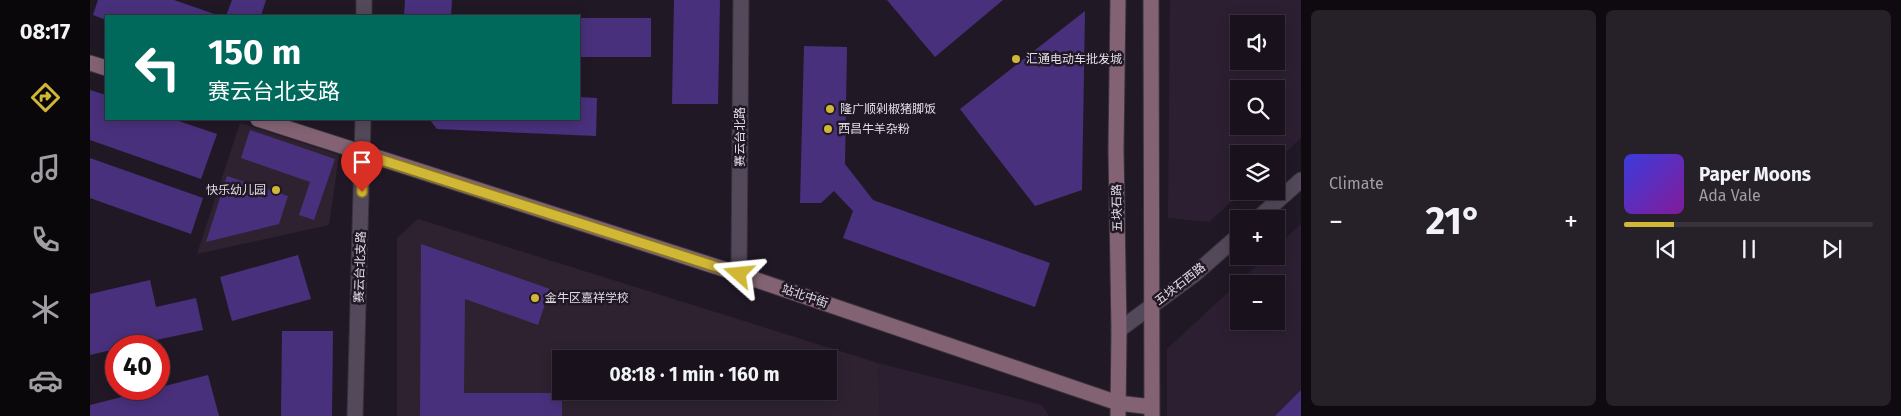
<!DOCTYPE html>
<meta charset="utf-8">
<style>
body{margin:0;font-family:"Fira Sans","Noto Sans SC",sans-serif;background:#262029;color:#f1f3f6;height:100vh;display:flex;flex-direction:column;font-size:19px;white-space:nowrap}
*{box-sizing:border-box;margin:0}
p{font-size:16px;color:#9f9ea3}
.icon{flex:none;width:28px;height:28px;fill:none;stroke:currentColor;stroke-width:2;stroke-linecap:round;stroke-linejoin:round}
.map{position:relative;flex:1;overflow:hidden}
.sheet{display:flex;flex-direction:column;gap:10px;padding:10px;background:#0e0a0f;width:600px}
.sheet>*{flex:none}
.top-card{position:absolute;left:15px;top:15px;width:475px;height:105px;border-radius:0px;box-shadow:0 2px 12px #0003,0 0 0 1px #37323b;background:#00695c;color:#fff;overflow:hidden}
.buttons{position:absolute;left:1140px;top:15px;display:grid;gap:10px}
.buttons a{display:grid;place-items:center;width:55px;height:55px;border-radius:0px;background:#19121c;box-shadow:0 2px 12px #0003,0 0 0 1px #37323b;font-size:25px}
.speed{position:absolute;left:15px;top:335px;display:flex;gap:10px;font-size:25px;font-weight:700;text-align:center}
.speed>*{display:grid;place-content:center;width:65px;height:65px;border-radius:50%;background:#19121c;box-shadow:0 2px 12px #0003,0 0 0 1px #37323b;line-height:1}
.speed .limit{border:8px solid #d22;background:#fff;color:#111}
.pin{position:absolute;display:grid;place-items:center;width:42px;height:42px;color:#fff;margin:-51px -21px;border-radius:50% 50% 50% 0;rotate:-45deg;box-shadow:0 0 5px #0007}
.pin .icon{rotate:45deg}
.me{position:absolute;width:55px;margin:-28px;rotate:288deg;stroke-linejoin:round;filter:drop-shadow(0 0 4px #0008)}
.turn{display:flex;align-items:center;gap:18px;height:105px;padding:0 20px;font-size:22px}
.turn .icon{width:65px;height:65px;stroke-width:2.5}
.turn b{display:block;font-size:35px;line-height:42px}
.big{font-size:38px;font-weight:700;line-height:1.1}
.sheet .widget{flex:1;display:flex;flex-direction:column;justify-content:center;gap:8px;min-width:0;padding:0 18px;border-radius:8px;background:#262029}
.song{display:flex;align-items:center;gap:15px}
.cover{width:60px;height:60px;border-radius:8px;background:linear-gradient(135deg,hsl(240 70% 55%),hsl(290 70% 35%))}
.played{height:5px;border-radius:2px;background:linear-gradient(90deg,#d1b736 20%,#37323b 20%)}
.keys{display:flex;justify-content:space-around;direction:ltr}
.heat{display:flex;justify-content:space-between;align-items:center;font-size:28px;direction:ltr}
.sheet .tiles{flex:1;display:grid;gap:10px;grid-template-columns:repeat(2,1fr)}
.trip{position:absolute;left:462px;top:350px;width:285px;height:50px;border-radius:0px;background:#19121c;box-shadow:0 2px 12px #0003,0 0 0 1px #37323b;font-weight:700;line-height:50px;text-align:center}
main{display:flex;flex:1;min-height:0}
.dock{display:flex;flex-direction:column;width:90px;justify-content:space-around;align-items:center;background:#0a070b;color:#9f9ea3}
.dock .icon{width:35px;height:35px}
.dock .selected{color:#d1b736}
.dock b{font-size:22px;color:#f1f3f6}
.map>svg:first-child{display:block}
.built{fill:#2c1f32;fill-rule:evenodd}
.education{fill:#2e2230;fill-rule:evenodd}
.building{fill:#49307c}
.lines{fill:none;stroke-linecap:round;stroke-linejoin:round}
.street-casing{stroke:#3a343d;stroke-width:17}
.secondary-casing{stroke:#3a343d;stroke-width:17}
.street{stroke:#54495a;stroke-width:15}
.secondary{stroke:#836373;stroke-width:15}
.route-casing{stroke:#887723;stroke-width:12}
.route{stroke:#d1b736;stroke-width:9}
.poi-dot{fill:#d1b736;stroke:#211826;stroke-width:2}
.labels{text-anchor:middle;stroke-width:5;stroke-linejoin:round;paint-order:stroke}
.poi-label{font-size:12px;fill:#e2dce5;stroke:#211826;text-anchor:start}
.street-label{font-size:12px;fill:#e2dce5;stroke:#211826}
</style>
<main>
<nav class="dock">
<b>08:17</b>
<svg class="icon selected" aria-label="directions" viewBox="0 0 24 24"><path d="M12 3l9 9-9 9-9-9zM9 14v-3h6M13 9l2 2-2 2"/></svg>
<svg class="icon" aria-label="music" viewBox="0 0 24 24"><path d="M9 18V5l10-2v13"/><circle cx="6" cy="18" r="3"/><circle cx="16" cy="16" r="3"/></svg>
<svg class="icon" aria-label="phone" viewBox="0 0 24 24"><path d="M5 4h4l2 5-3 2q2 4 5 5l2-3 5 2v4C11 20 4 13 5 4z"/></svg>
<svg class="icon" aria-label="climate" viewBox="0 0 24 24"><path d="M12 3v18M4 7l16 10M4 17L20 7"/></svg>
<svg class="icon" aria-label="car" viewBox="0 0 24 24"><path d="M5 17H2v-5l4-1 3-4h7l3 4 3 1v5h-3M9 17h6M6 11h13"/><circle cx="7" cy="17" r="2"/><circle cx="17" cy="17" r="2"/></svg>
</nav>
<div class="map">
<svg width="1211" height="416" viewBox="0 0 1211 416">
<rect width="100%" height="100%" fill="#211826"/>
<path class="built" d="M1080,0h131v138l-25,23v-7h-37v37h4l-34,31 -41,-4zM1149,24h37v37h-37zM1149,89h37v37h-37z
M1211,224v192h-134v-67l100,-93h9v-9zM1149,284h37v37h-37z
M788,363l164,42 7,11h-169z"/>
<path class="education" d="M150,123l99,32 -10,70 -132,29z
M328,219l460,144 2,53h-483v-178zM471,359h268v32h-268z"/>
<path class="building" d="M8,0h76l46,16h-114v4l-13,-5z
M142,0h34l-5,16h-35z
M315,0h47l-1,16h-47z
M584,0h46l-2,104h-46z
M797,0h116l-68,57z
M995,11l-3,179 -47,16 -75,-97z
M489,18h72v39h-72z
M714,46l43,1 -2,117 28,36 177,63 -15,44 -192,-69 10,-27 -19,-20 -13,12h-21z
M0,90l16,5v24h67l44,15 -16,45 -111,-39z
M489,97l18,1 -1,38 -159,-7 -8,-10h150z
M160,130l85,29 -21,61 -15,-5 11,-33 -69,-24z
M0,158l113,40 -12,36 -101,-36z
M137,176l61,20 -9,28 -73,18z
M331,244l129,45 -12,36 -73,-26 -1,94h98v23h-142z
M208,255l13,44 -79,22 -12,-44z
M60,280l6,27 40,-9 7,32 -75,16h-12v3l-26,6v-61z
M192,331h51l-1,85h-51z
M118,375l11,41h-129v-11z
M1211,390v26h-26z"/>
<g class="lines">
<g class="street-casing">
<path id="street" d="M274,16v-16
M1167,219l44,-39
M649,274l2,-274
M1029,330l76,-56 44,-39
M265,416l8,-297"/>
</g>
<g class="secondary-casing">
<path id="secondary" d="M1028,0l-2,149 3,181 -1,86
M1061,0l1,416
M0,63l16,5
M168,119l481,155 379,129 34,4"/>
</g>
<use href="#street" class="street"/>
<use href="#secondary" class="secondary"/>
</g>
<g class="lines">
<g class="route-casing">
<path id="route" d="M272,192l1,-38 376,120"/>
</g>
<use href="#route" class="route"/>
</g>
<g class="poi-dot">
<circle cx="926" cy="59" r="5"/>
<circle cx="740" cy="109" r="5"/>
<circle cx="738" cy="129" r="5"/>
<circle cx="186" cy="190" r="5"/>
<circle cx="445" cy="298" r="5"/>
</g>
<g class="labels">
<g class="poi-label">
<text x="936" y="63">汇通电动车批发城</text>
<text x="750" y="113">隆广顺剁椒猪脚饭</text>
<text x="748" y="133">西昌牛羊杂粉</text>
<text x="176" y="194" text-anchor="end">快乐幼儿园</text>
<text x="455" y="302">金牛区嘉祥学校</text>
</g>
<g class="street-label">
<text transform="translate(650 137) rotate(-90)" y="4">赛云台北路</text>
<text transform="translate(1027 208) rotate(-91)" y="4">五块石路</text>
<text transform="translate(270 267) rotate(-88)" y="4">赛云台北支路</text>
<text transform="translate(1090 284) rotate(-38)" y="4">五块石西路</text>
<text transform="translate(715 296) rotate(19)" y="4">站北中街</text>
</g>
</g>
</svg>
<div class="buttons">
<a><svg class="icon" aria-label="sound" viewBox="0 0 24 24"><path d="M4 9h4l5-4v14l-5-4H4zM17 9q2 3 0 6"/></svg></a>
<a><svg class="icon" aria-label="search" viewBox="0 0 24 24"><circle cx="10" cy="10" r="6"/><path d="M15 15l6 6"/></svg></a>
<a><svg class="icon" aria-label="layers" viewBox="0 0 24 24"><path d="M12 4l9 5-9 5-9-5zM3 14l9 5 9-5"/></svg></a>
<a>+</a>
<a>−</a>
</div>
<div class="speed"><div class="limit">40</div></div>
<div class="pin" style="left:272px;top:192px;background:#d93025"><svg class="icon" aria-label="arrive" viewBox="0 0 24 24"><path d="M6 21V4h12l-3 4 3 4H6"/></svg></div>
<svg class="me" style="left:649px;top:274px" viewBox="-20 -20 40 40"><path d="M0-17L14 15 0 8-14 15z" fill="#d1b736" stroke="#fff" stroke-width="4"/></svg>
<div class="trip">08:18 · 1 min · 160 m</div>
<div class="top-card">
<div class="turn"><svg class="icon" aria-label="left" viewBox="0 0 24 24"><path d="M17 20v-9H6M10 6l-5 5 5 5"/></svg><div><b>150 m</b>赛云台北支路</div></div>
</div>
</div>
<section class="sheet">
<div class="tiles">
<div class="widget"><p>Climate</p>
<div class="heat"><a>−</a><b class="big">21°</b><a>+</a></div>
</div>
<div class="widget">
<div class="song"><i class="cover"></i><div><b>Paper Moons</b><p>Ada Vale</p></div></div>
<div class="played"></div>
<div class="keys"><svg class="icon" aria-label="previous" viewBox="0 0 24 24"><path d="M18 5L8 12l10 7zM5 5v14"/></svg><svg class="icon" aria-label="pause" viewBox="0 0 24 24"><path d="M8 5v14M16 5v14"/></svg><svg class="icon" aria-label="next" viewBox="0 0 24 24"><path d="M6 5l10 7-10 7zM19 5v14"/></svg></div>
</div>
</div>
</section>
</main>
